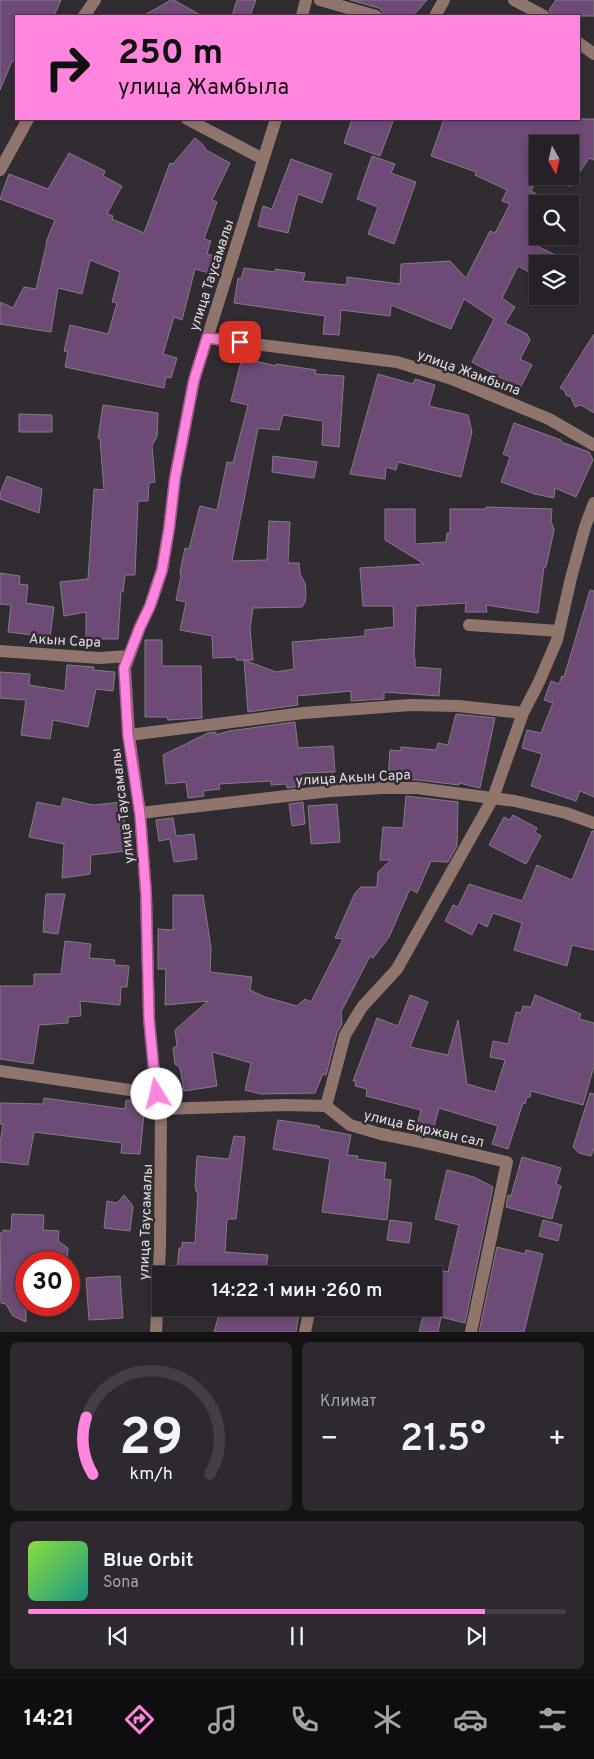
<!DOCTYPE html>
<html lang="ru">
<meta charset="utf-8">
<style>
body{margin:0;font-family:Overpass,sans-serif;background:#2d292e;color:#f1f3f6;height:100vh;display:flex;flex-direction:column;font-size:19px;white-space:nowrap}
*{box-sizing:border-box;margin:0}
p{font-size:16px;color:#a3a3a7}
.icon{flex:none;width:28px;height:28px;fill:none;stroke:currentColor;stroke-width:2;stroke-linecap:round;stroke-linejoin:round}
.map{position:relative;height:1332px;overflow:hidden}
.details{display:flex;flex-direction:column;gap:10px;padding:10px;background:#141215;flex:1}
.details>*{flex:none}
.guide{position:absolute;left:15px;top:15px;width:565px;height:105px;border-radius:0px;box-shadow:0 2px 8px #0003,0 0 0 1px #423e43;background:#ff85df;color:#111;overflow:hidden}
.needle{width:32px;rotate:172deg}
.tools{position:absolute;left:529px;top:135px;display:grid;gap:10px}
.tools a{display:grid;place-items:center;width:50px;height:50px;border-radius:0px;background:#252126;box-shadow:0 2px 8px #0003,0 0 0 1px #423e43;font-size:25px}
.speed{position:absolute;left:15px;top:1251px;display:flex;gap:10px;font-size:25px;font-weight:700;text-align:center}
.speed>*{display:grid;place-content:center;width:65px;height:65px;border-radius:50%;background:#252126;box-shadow:0 2px 8px #0003,0 0 0 1px #423e43;line-height:1}
.speed .limit{border:8px solid #d22;background:#fff;color:#111}
.pin{position:absolute;display:grid;place-items:center;width:42px;height:42px;color:#fff;margin:-21px;border-radius:10px;box-shadow:0 2px 8px #0006}
.me{position:absolute;width:55px;margin:-28px;rotate:351deg;stroke-linejoin:round;filter:drop-shadow(0 0 4px #0008)}
.turn{display:flex;align-items:center;gap:18px;height:105px;padding:0 20px;font-size:22px}
.turn .icon{width:65px;height:65px;stroke-width:2.5}
.turn b{display:block;font-size:35px;line-height:42px}
.big{font-size:38px;font-weight:600;line-height:1.1}
.details .card{flex:1;display:flex;flex-direction:column;justify-content:center;gap:8px;min-width:0;padding:0 18px;border-radius:8px;background:#2d292e}
.details .dial{align-items:center;gap:0}
.dial svg{height:130px;overflow:visible;fill:none;stroke:#423e43;stroke-width:7;stroke-linecap:round;text-anchor:middle}
.dial text{fill:#f1f3f6;stroke:none}
.song{display:flex;align-items:center;gap:15px}
.cover{width:60px;height:60px;border-radius:8px;background:linear-gradient(135deg,hsl(90 70% 55%),hsl(170 70% 35%))}
.played{height:5px;border-radius:2px;background:linear-gradient(90deg,#ff85df 85%,#423e43 85%)}
.keys{display:flex;justify-content:space-around;direction:ltr}
.heat{display:flex;justify-content:space-between;align-items:center;font-size:28px;direction:ltr}
.details .tiles{flex:1;display:grid;gap:10px;grid-template-columns:1fr 1fr}
.card:last-child{grid-column:span 2}
.trip{position:absolute;left:152px;top:1266px;width:290px;height:50px;border-radius:0px;background:#252126;box-shadow:0 2px 8px #0003,0 0 0 1px #423e43;font-weight:600;line-height:50px;text-align:center}
.menu{display:flex;height:80px;justify-content:space-around;align-items:center;background:#0f0d0f;color:#a3a3a7}
.menu .icon{width:35px;height:35px}
.menu .selected{color:#ff85df}
.menu b{font-size:22px;color:#f1f3f6}
.map>svg:first-child{display:block}
.building{fill:#6e4a76;stroke:#837c84}
.lines{fill:none;stroke-linecap:round;stroke-linejoin:round}
.minor{stroke:#90756d;stroke-width:12}
.route-casing{stroke:#a65691;stroke-width:12}
.route{stroke:#ff85df;stroke-width:9}
.labels{text-anchor:middle;stroke-width:5;stroke-linejoin:round;paint-order:stroke}
.street-label{font-size:14px;fill:#e1dde2;stroke:#312c32}
</style>
<div class="map">
<svg width="594" height="1332" viewBox="0 0 594 1332">
<rect width="100%" height="100%" fill="#312c32"/>
<path class="building" d="M0,0h61l-7,16h-38v47l-4,-2 -12,29z
M171,0h3l28,16h-59z
M237,0h19l-6,16h-18z
M350,0h77l-14,16h-29l-2,-5 -3,-3z
M556,0h38v16h-42l-3,-6z
M352,119h42l-14,37 -36,-13z
M444,119h150v41l-5,-2 -19,29v-43h-32v32l-7,15 7,4v46l-3,4 39,19h-36v13l-20,-11 -16,32 13,9 -10,16 22,11 3,6 -10,19 12,6 -12,23 -48,-26 22,-43 -30,-20 -13,30 -60,-24 -1,11 -49,-6 -2,25 -16,-1 2,-18 -91,-13 4,-25 3,1 3,-11 31,4v-3l30,4 -2,8 44,4v-8l53,7 1,-20 49,-3 16,17 24,-47 5,2 15,-29 -8,-3 5,-11 -32,-15 1,-3 -45,-16z
M195,138l8,7 3,5 24,13 -18,37 5,2 -13,37 7,2 -4,13 7,2 -5,17 -14,-4 -13,51 -8,-3 -11,37 14,4 -6,20 -5,-1 -2,11 -99,-21 3,-15 -4,-1 6,-26 38,9 9,-31 -5,-1 8,-30 -30,-12 -8,34 -24,-6 -7,44 -51,-8v-22l13,6 11,-21 12,2 11,-47h-1l9,-22 -55,-21 9,-25 39,15 21,-36 36,18 -2,5 19,10 -15,28 6,2 -1,3 32,14 26,-70 3,1z
M372,156l23,8 -4,9 25,9 -22,62 -26,-10 10,-27 -21,-8z
M291,159l41,15 -10,29 -24,-9 -10,39 -30,-7 5,-20 9,3z
M594,334v79l-13,-8 -6,2 -4,-10 -5,-2 -1,-4 -5,-3z
M242,358l34,8v-2l40,6 -1,4 29,2 -5,71 -17,-2 1,-24 -40,-6 -4,15 -21,-2 -26,133 35,-1 2,-39 21,1 -2,41h11l1,11 5,9 1,11 -1,8 -3,5 -49,1 -3,21 3,31h-9l32,12 18,-3 -2,-27 73,-6v-6l29,-3 -1,-21h-30l-3,-38 64,-4 -39,-24v-31h30v35l31,-2 1,-9h3v-24h36v-2l66,2 -1,12 3,9 -8,37h-2l-6,46 -52,-8 1,7h-22l1,-9 -50,3 -2,52h1v9l26,2 -2,27 -55,-4v7l-33,2v-10l-54,5 1,9 -50,7 -4,-52h-8v-3l-23,1 -1,-22 -32,-6 6,-28 -10,-2 5,-24 -1,-4 5,-24 4,1 11,-43 17,4 10,-48 6,1 15,-58 -17,-4z
M378,374l35,10 2,-5 20,6 -6,21 39,9 4,17 -11,45 -63,-15 -2,8 -10,-3 -1,12 -35,-5z
M103,405l55,8 -1,24 -5,8 3,37 -6,1 -1,18h-10l-3,74h-10l-2,17 -2,-1 -3,48h-32v-27l-22,4 -4,-34 28,-3 6,-90 10,1 -4,-51 -2,-1z
M19,414l33,1v17h-33z
M514,423l47,17v2l28,10 4,8 -17,37 -21,-9 -1,10 -19,-4 -34,-12 9,-25 -7,-3z
M273,456l44,6 -3,16 -42,-6z
M7,476l35,13 -3,24 -39,-14v-5z
M0,573l20,3 -1,8 9,1 -2,18 28,4 -4,30 -42,-5 3,-27 -11,-1z
M590,590l4,1v206l-14,-6 -4,10 -45,-15 11,-32 -20,-6 5,-18 14,3 12,-30 -9,-3 7,-19 8,3 3,-8 2,1z
M145,640h17v26h39l1,52 -34,2 -1,-3h-22z
M67,665l27,2 -1,3 22,2 -2,19 -17,-2 -8,38 -35,-7 -3,19 -29,-4 5,-35 -26,-2v-26l30,2 -1,11 36,6z
M456,714l39,4 -15,70 -21,-5v2l-41,-5 -30,-1 2,-29 11,1v-4l35,3 2,-7 10,2z
M295,722l3,26 35,-2 2,26 -34,1 1,13 -15,2 -1,-4 -15,1v-4l-52,3 1,5 -17,2 1,5 -16,2 -2,-16 -20,2 -3,-29 45,-22 8,-1v3l13,-4z
M406,796l52,6 -1,44 -9,16 -17,-1 -14,32 -7,-4 -21,48 -16,21 -3,-2 -29,56 1,12 -5,9 -11,42 -3,-1 -8,19 -54,1 -16,-4 6,-27 -39,-11 5,34 -33,5 -4,-23 -5,-4 -2,-16 4,-2 -2,-16 33,-29 -43,4 1,-36h-8v-40l15,1v-35h30l8,53 -1,24 42,5 -2,13 15,7 32,9 8,-7 6,3 32,-63 -8,-1 20,-45 6,-6h16l1,-15 13,-12h-11l3,-33 20,1z
M63,798l30,7 29,-3 5,49 -36,4 -1,19 -28,4 2,-34 -35,-7 8,-35 24,5z
M303,802l2,22 -13,2 -3,-22z
M337,804l3,38 -29,2 -3,-38z
M513,815l24,13 -2,4 6,4 -15,28 -37,-19 15,-28 6,3z
M173,818l3,18 18,-2 3,25 -23,3 -4,-23 -11,2 -3,-21z
M592,831h2v119l-22,-5 -5,21 -53,-16 8,-27 -29,-10 -6,14 -9,-5 -6,13 -27,-14 8,-16 5,2 11,-23 53,17 15,-36 35,15z
M46,894h19l-7,40 -15,-2z
M65,941l26,3 -2,14 26,2 -1,5 15,1 -2,21h-6l-1,18 -40,-4 1,15 -13,1v6l-29,2 -6,39 -33,-5v-73h34v-12h27z
M410,995l18,7 -18,45 38,8 10,-35 9,64 28,8 10,-32 -15,-3 3,-16 15,3 8,-32 5,1 2,-7 8,1 4,-12 46,19 -2,5 15,4v43l-11,39 -52,-14 -1,6h-3l-2,7 -2,-1 -15,46 -16,-5 6,-18 -59,-18 -6,22 -16,-4 4,-16 -55,-14 1,-7 -12,-3 1,-5h-3l24,-63 21,8z
M590,1093l4,1v54l-3,8 -12,-3 -6,-6z
M44,1098l81,11 1,-9 19,2 -5,52 -19,-1 1,-10 -88,-11 -6,33 -28,-3v-18l3,-20h-3v-21l43,1z
M278,1120l41,6 1,3 31,6 -4,20 11,1 -1,3 29,4 -2,16 7,1 -4,40 -65,-8 8,-53 -57,-10z
M234,1136l11,1 -9,82h-9l-2,33 43,3 -3,20h-62v-2l-26,-2 2,-23h3v-6l13,1 3,-51h-2v-5h-1l2,-31 32,3z
M522,1157l39,11 -5,16 5,2 -9,33 -46,-12 2,-12 3,1z
M447,1170l27,7 19,10 -28,136 -24,-6 -3,15h-19l6,-24h9v-39l14,3 11,-47 -24,-6z
M124,1195l9,11 -3,25 -26,-3 3,-27 10,2z
M12,1214l32,1 -1,15 16,1 -1,10 10,7 -1,14h-41v60l-13,-6 -7,-12 -5,-1 -1,-70h3v-3l8,1z
M390,1220l22,3 -3,20 -22,-3z
M543,1220l19,5 -4,16 -19,-5z
M497,1247l28,7 1,-4 17,4 -19,78h-45z
M120,1276l3,42 -34,2 -3,-42z
M221,1308h79l-4,24h-82z"/>
<g class="lines">
<path class="minor" d="M320,0l56,16
M514,0l30,16
M84,16l11,-16
M302,16l4,-16
M435,16l9,-16
M579,43l15,11
M187,119l76,40
M0,170l28,-51
M207,338l190,24 55,17 97,40 45,26
M469,625l90,6
M0,651l99,7 30,-2
M129,735l174,-22 108,-8 47,1 65,7
M140,813l190,-22 53,-3h34l98,13 51,12 28,10
M0,1071l157,23
M326,1106l19,-71 17,-28 35,-38 96,-171 30,-85 16,-31 18,-42 14,-62 14,-51 9,-24
M161,1109l124,-4 41,1 24,19 31,9 35,7 91,21 -36,170
M156,1332l4,-85 1,-138 -6,-27 -6,-63 -3,-126 -6,-80 -11,-78 -4,-67 15,-41 10,-21 12,-36 7,-41 6,-51 19,-98 82,-261
M305,1332l4,-20"/>
</g>
<g class="lines">
<g class="route-casing">
<path id="route" d="M157,1094l-2,-12 -6,-63 -3,-126 -6,-79 -12,-79 -4,-67 16,-41 10,-21 12,-36 7,-41 6,-51 19,-98 13,-42 33,4"/>
</g>
<use href="#route" class="route"/>
</g>
<g class="labels">
<g class="street-label">
<text transform="translate(211 275) rotate(-72)" y="5">улица Таусамалы</text>
<text transform="translate(469 372) rotate(20)" y="5">улица Жамбыла</text>
<text transform="translate(65 640) rotate(3)" y="5">Акын Сара</text>
<text transform="translate(353 777) rotate(-3)" y="5">улица Акын Сара</text>
<text transform="translate(122 806) rotate(-97)" y="5">улица Таусамалы</text>
<text transform="translate(424 1128) rotate(13)" y="5">улица Биржан сал</text>
<text transform="translate(145 1222) rotate(-88)" y="5">улица Таусамалы</text>
</g>
</g>
</svg>
<div class="tools">
<a><svg class="needle" viewBox="-14 -14 28 28"><path d="M0-13l5 13h-10z" fill="#e53935"/><path d="M0 13l5-13h-10z" fill="#a3a3a7"/></svg></a>
<a><svg class="icon" aria-label="search" viewBox="0 0 24 24"><circle cx="10" cy="10" r="6"/><path d="M15 15l6 6"/></svg></a>
<a><svg class="icon" aria-label="layers" viewBox="0 0 24 24"><path d="M12 4l9 5-9 5-9-5zM3 14l9 5 9-5"/></svg></a>
</div>
<div class="speed"><div class="limit">30</div></div>
<div class="pin" style="left:240px;top:342px;background:#d93025"><svg class="icon" aria-label="arrive" viewBox="0 0 24 24"><path d="M6 21V4h12l-3 4 3 4H6"/></svg></div>
<svg class="me" style="left:157px;top:1094px" viewBox="-20 -20 40 40"><circle r="19" fill="#fff"/><path d="M0-13L10 11 0 6-10 11z" fill="#ff85df"/></svg>
<div class="trip">14:22 · 1 мин · 260 m</div>
<div class="guide">
<div class="turn"><svg class="icon" aria-label="right" viewBox="0 0 24 24"><path d="M7 20v-9h11M14 6l5 5-5 5"/></svg><div><b>250 m</b>улица Жамбыла</div></div>
</div>
</div>
<section class="details">
<div class="tiles">
<div class="card dial"><svg viewBox="0 0 100 80">
<path d="M14 69A42 42 0 1 1 86 69"/>
<path d="M14 69A42 42 0 0 1 10 34" stroke="#ff85df"/>
<text x="50" y="56" font-size="32" font-weight="700">29</text>
<text x="50" y="72" font-size="11">km/h</text>
</svg></div>
<div class="card"><p>Климат</p>
<div class="heat"><a>−</a><b class="big">21.5°</b><a>+</a></div>
</div>
<div class="card">
<div class="song"><i class="cover"></i><div><b>Blue Orbit</b><p>Sona</p></div></div>
<div class="played"></div>
<div class="keys"><svg class="icon" aria-label="previous" viewBox="0 0 24 24"><path d="M18 5L8 12l10 7zM5 5v14"/></svg><svg class="icon" aria-label="pause" viewBox="0 0 24 24"><path d="M8 5v14M16 5v14"/></svg><svg class="icon" aria-label="next" viewBox="0 0 24 24"><path d="M6 5l10 7-10 7zM19 5v14"/></svg></div>
</div>
</div>
</section>
<nav class="menu">
<b>14:21</b>
<svg class="icon selected" aria-label="directions" viewBox="0 0 24 24"><path d="M12 3l9 9-9 9-9-9zM9 14v-3h6M13 9l2 2-2 2"/></svg>
<svg class="icon" aria-label="music" viewBox="0 0 24 24"><path d="M9 18V5l10-2v13"/><circle cx="6" cy="18" r="3"/><circle cx="16" cy="16" r="3"/></svg>
<svg class="icon" aria-label="phone" viewBox="0 0 24 24"><path d="M5 4h4l2 5-3 2q2 4 5 5l2-3 5 2v4C11 20 4 13 5 4z"/></svg>
<svg class="icon" aria-label="climate" viewBox="0 0 24 24"><path d="M12 3v18M4 7l16 10M4 17L20 7"/></svg>
<svg class="icon" aria-label="car" viewBox="0 0 24 24"><path d="M5 17H2v-5l4-1 3-4h7l3 4 3 1v5h-3M9 17h6M6 11h13"/><circle cx="7" cy="17" r="2"/><circle cx="17" cy="17" r="2"/></svg>
<svg class="icon" aria-label="filters" viewBox="0 0 24 24"><path d="M4 7h16M4 17h16"/><circle cx="9" cy="7" r="2"/><circle cx="15" cy="17" r="2"/></svg>
</nav>
